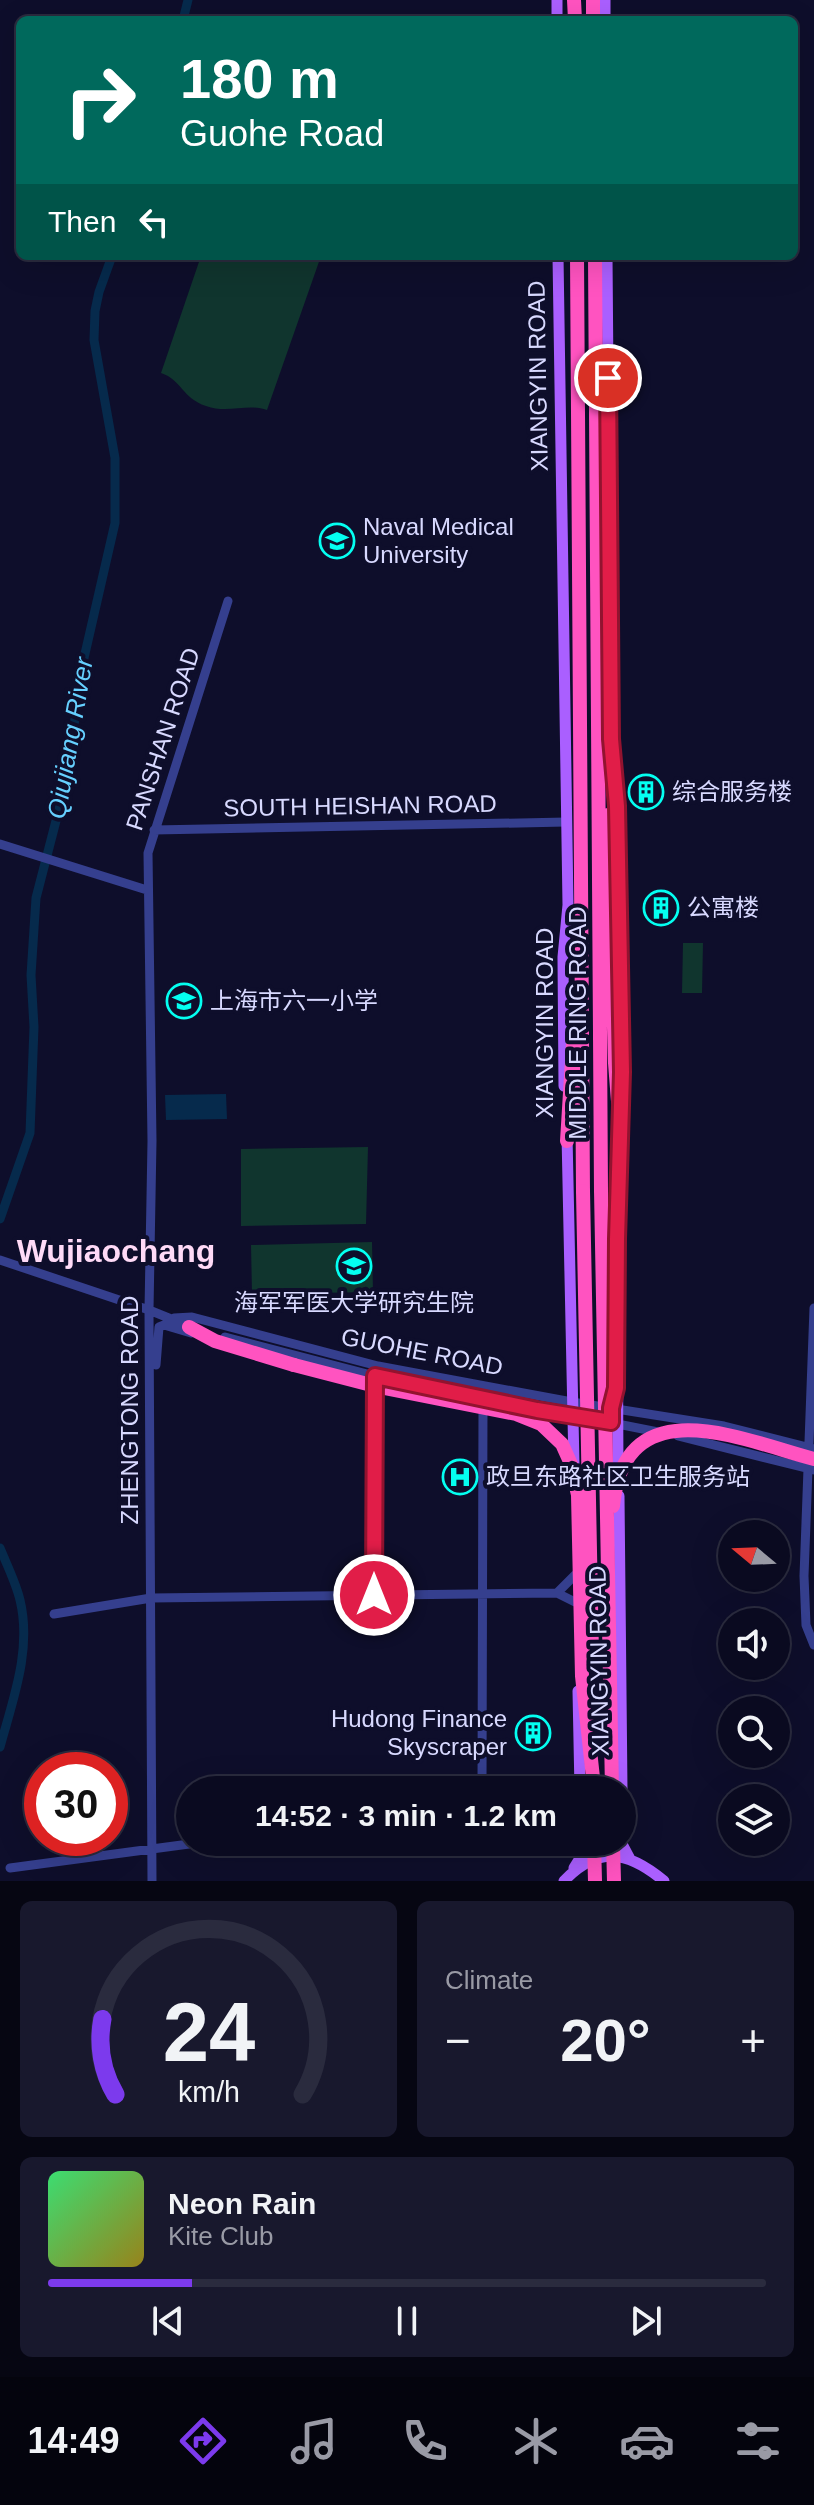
<!DOCTYPE html>
<meta charset="utf-8">
<style>
body{margin:0;font-family:Arial,"Noto Sans SC",sans-serif;background:#18182d;color:#f1f3f6;height:100vh;display:flex;flex-direction:column;font-size:30px;white-space:nowrap}
*{box-sizing:border-box;margin:0}
p{font-size:26px;color:#999aa5}
.icon{flex:none;width:44px;height:44px;fill:none;stroke:currentColor;stroke-width:2;stroke-linecap:round;stroke-linejoin:round}
.map{position:relative;height:1881px;overflow:hidden}
.panel{display:flex;flex-direction:column;gap:20px;padding:20px;background:#060612;flex:1}
.panel>*{flex:none}
.guide{position:absolute;left:16px;top:16px;width:782px;height:244px;border-radius:12px;box-shadow:0 8px 32px #0002,0 0 0 2px #2a2b3e;background:#00695c;color:#fff;overflow:hidden}
.needle{width:52px;rotate:289deg}
.buttons{position:absolute;left:718px;top:1520px;display:grid;gap:16px}
.buttons a{display:grid;place-items:center;width:72px;height:72px;border-radius:50%;background:#0a0a20;box-shadow:0 8px 32px #0002,0 0 0 2px #2a2b3e;font-size:40px}
.speed{position:absolute;left:24px;top:1752px;display:flex;gap:16px;font-size:40px;font-weight:700;text-align:center}
.speed>*{display:grid;place-content:center;width:104px;height:104px;border-radius:50%;background:#0a0a20;box-shadow:0 8px 32px #0002,0 0 0 2px #2a2b3e;line-height:1}
.speed .limit{border:12px solid #d22;background:#fff;color:#111}
.pin{position:absolute;display:grid;place-items:center;width:68px;height:68px;color:#fff;margin:-34px;border:4px solid #fff;border-radius:50%;box-shadow:0 2px 8px #0007}
.me{position:absolute;width:88px;margin:-44px;rotate:0deg;stroke-linejoin:round;filter:drop-shadow(0 0 6px #0008)}
.turn{display:flex;align-items:center;gap:28px;height:168px;padding:0 32px;font-size:36px}
.turn .icon{width:104px;height:104px;stroke-width:2.5}
.turn b{display:block;font-size:56px;line-height:68px}
.then{display:flex;align-items:center;height:76px;padding:0 32px;background:#0003;gap:16px;font-size:30px}
.big{font-size:60px;font-weight:700;line-height:1.1}
.panel .card{flex:1;display:flex;flex-direction:column;justify-content:center;gap:12px;min-width:0;padding:0 28px;border-radius:12px;background:#18182d}
.panel .dial{align-items:center;gap:0}
.dial svg{height:208px;overflow:visible;fill:none;stroke:#2a2b3e;stroke-width:7;stroke-linecap:round;text-anchor:middle}
.dial text{fill:#f1f3f6;stroke:none}
.song{display:flex;align-items:center;gap:24px}
.cover{width:96px;height:96px;border-radius:12px;background:linear-gradient(135deg,hsl(140 70% 55%),hsl(50 70% 35%))}
.played{height:8px;border-radius:4px;background:linear-gradient(90deg,#7c3aed 20%,#2a2b3e 20%)}
.keys{display:flex;justify-content:space-around;direction:ltr}
.heat{display:flex;justify-content:space-between;align-items:center;font-size:44px;direction:ltr}
.panel .tiles{flex:1;display:grid;gap:20px;grid-template-columns:1fr 1fr}
.card:last-child{grid-column:span 2}
.trip{position:absolute;left:176px;top:1776px;width:460px;height:80px;border-radius:40px;background:#0a0a20;box-shadow:0 8px 32px #0002,0 0 0 2px #2a2b3e;font-weight:700;line-height:80px;text-align:center}
.tab-bar{display:flex;height:128px;justify-content:space-around;align-items:center;background:#04040d;color:#999aa5}
.tab-bar .icon{width:56px;height:56px}
.tab-bar .on{color:#7c3aed}
.tab-bar b{font-size:36px;color:#f1f3f6}
.map>svg:first-child{display:block}
.green{fill:#10352e}
.water{fill:#062a4c}
.lines{fill:none;stroke-linecap:round;stroke-linejoin:round}
.canal{stroke:#062a4c;stroke-width:9}
.minor{stroke:#353f8e;stroke-width:9}
.major{stroke:#aa5fff;stroke-width:11}
.highway{stroke:#ff53c0;stroke-width:14}
.highway-bridge{stroke:#ff53c0;stroke-width:14}
.route-casing{stroke:#92132f;stroke-width:20}
.route{stroke:#e11d48;stroke-width:14}
.labels{text-anchor:middle;stroke-width:8;stroke-linejoin:round;paint-order:stroke}
.street-label{font-size:24px;fill:#d8d9ff;stroke:#0e0e2b}
.poi-label{font-size:24px;fill:#d8d9ff;stroke:#0e0e2b;text-anchor:start}
.water-label{font-size:26px;font-style:italic;fill:#66d0ff;stroke:#0e0e2b}
.district-label{font-size:32px;font-weight:bold;fill:#ffdaf7;stroke:#0e0e2b}
</style>
<div class="map">
<svg width="814" height="1881" viewBox="0 0 814 1881">
<rect width="100%" height="100%" fill="#0e0e2b"/>
<path class="green" d="M201,256h120l-54,154c-20,-7 -39,4 -61,-4 -24,-8 -24,-26 -45,-33z
M683,943h20l-1,50h-20z
M368,1147l-2,77 -125,2v-77z
M372,1242l1,50 -121,2 -1,-49z"/>
<path class="water" d="M226,1094l1,25 -61,1 -1,-25z"/>
<g class="lines">
<path class="canal" d="M183,20l5,-20
M0,1219l30,-86 4,-106 -3,-52 5,-77 29,-112 19,-128 31,-135v-65l-21,-118 1,-29 4,-19 13,-36
M0,1548c7,17 16,35 20,52 12,50 -7,99 -20,147"/>
<path class="minor" d="M154,830l412,-8
M0,844l147,46
M0,1260l149,50 42,17
M814,1308l-10,268 2,49 8,20
M174,1318l18,-1 186,49 194,36 152,24 90,23
M225,1337l150,39 288,57
M156,1365l3,-38 5,-2 27,8
M678,1436l136,34
M557,1593l18,-18
M374,1595l1,-213
M54,1614l97,-16 406,-5 18,9
M482,1790l1,-385
M10,1868l194,-26
M152,1881l-3,-571 3,-169 -4,-288 80,-252"/>
<path class="major" d="M557,0v20
M605,0v20
M558,256l10,649 -5,52 1,129
M607,256l4,483 6,67 5,261
M567,1135l7,330
M618,1475l-1,-236 3,-131
M619,1496l3,294
M578,1691l2,99
M621,1842l9,17
M574,1868l5,-8 1,-18
M564,1881c34,-36 64,-30 100,0"/>
<path class="highway" d="M574,0l1,20
M593,0v20
M577,256l6,935
M595,256l6,934
M608,815l7,248 4,51
M567,1141l6,-97
M189,1327l26,14 79,24"/>
<path class="highway-bridge" d="M601,1190l11,600
M583,1191l9,463
M294,1365l85,22 137,27 25,10 21,20 9,20 7,31 4,181 12,111
M613,1506c12,-120 129,-66 201,-47
M594,1842l1,39
M613,1842l1,39"/>
</g>
<g class="lines">
<g class="route-casing">
<path id="route" d="M374,1595l1,-219 162,34 74,12v-14l5,-20 1,-149 5,-167 -5,-266 -6,-67 -3,-361"/>
</g>
<use href="#route" class="route"/>
</g>
<defs>
<g id="university-ring" transform="scale(1.8)"><circle r="9.5" fill="#0e0e2b" stroke="#04fff1" stroke-width="1.5"/><path d="M0-5L7-2L0 1L-7-2ZM-4 1L0 2.5L4 1V4Q0 6-4 4Z" fill="#04fff1"/></g>
<g id="building-ring" transform="scale(1.8)"><circle r="9.5" fill="#0e0e2b" stroke="#04fff1" stroke-width="1.5"/><path d="M-4-6H4V6H1V3H-1V6H-4ZM-2.5-4.3h1.7v1.8h-1.7ZM.8-4.3h1.7v1.8H.8ZM-2.5-1h1.7V.8h-1.7ZM.8-1h1.7V.8H.8Z" fill="#04fff1"/></g>
<g id="school-ring" transform="scale(1.8)"><circle r="9.5" fill="#0e0e2b" stroke="#04fff1" stroke-width="1.5"/><path d="M0-5L7-2L0 1L-7-2ZM-4 1L0 2.5L4 1V4Q0 6-4 4Z" fill="#04fff1"/></g>
<g id="hospital-ring" transform="scale(1.8)"><circle r="9.5" fill="#0e0e2b" stroke="#04fff1" stroke-width="1.5"/><path d="M-5-5h3v3.5h4V-5h3V5h-3V1.5h-4V5h-3Z" fill="#04fff1"/></g>
</defs>
<g fill-rule="evenodd">
<use href="#university-ring" x="337" y="541"/>
<use href="#building-ring" x="646" y="792"/>
<use href="#building-ring" x="661" y="908"/>
<use href="#school-ring" x="184" y="1001"/>
<use href="#university-ring" x="354" y="1266"/>
<use href="#hospital-ring" x="460" y="1477"/>
<use href="#building-ring" x="533" y="1733"/>
</g>
<g class="labels">
<g class="street-label">
<text transform="translate(538 376) rotate(-91)" y="8">XIANGYIN ROAD</text>
<text transform="translate(163 739) rotate(-72)" y="8">PANSHAN ROAD</text>
<text transform="translate(360 806) rotate(-1)" y="8">SOUTH HEISHAN ROAD</text>
<text transform="translate(545 1023) rotate(-90)" y="8">XIANGYIN ROAD</text>
<text transform="translate(578 1023) rotate(-90)" y="8">MIDDLE RING ROAD</text>
<text transform="translate(422 1352) rotate(11)" y="8">GUOHE ROAD</text>
<text transform="translate(130 1410) rotate(-90)" y="8">ZHENGTONG ROAD</text>
<text transform="translate(599 1661) rotate(-91)" y="8">XIANGYIN ROAD</text>
</g>
<g class="poi-label">
<text x="363" y="535">Naval Medical<tspan x="363" dy="28">University</tspan></text>
<text x="672" y="800">综合服务楼</text>
<text x="687" y="916">公寓楼</text>
<text x="210" y="1009">上海市六一小学</text>
<text x="354" y="1311" text-anchor="middle">海军军医大学研究生院</text>
<text x="486" y="1485">政旦东路社区卫生服务站</text>
<text x="507" y="1727" text-anchor="end">Hudong Finance<tspan x="507" dy="28">Skyscraper</tspan></text>
</g>
<g class="water-label">
<text transform="translate(70 738) rotate(-80)" y="9">Qiujiang River</text>
</g>
<g class="district-label">
<text x="116" y="1262">Wujiaochang</text>
</g>
</g>
</svg>
<div class="buttons">
<a><svg class="needle" viewBox="-14 -14 28 28"><path d="M0-13l5 13h-10z" fill="#e53935"/><path d="M0 13l5-13h-10z" fill="#999aa5"/></svg></a>
<a><svg class="icon" aria-label="sound" viewBox="0 0 24 24"><path d="M4 9h4l5-4v14l-5-4H4zM17 9q2 3 0 6"/></svg></a>
<a><svg class="icon" aria-label="search" viewBox="0 0 24 24"><circle cx="10" cy="10" r="6"/><path d="M15 15l6 6"/></svg></a>
<a><svg class="icon" aria-label="layers" viewBox="0 0 24 24"><path d="M12 4l9 5-9 5-9-5zM3 14l9 5 9-5"/></svg></a>
</div>
<div class="speed"><div class="limit">30</div></div>
<div class="pin" style="left:608px;top:378px;background:#d93025"><svg class="icon" aria-label="arrive" viewBox="0 0 24 24"><path d="M6 21V4h12l-3 4 3 4H6"/></svg></div>
<svg class="me" style="left:374px;top:1595px" viewBox="-20 -20 40 40"><circle r="17" fill="#e11d48" stroke="#fff" stroke-width="3"/><path d="M0-11L8 9 0 5-8 9z" fill="#fff"/></svg>
<div class="trip">14:52 · 3 min · 1.2 km</div>
<div class="guide">
<div class="turn"><svg class="icon" aria-label="right" viewBox="0 0 24 24"><path d="M7 20v-9h11M14 6l5 5-5 5"/></svg><div><b>180 m</b>Guohe Road</div></div>
<div class="then">Then<svg class="icon" aria-label="left" viewBox="0 0 24 24"><path d="M17 20v-9H6M10 6l-5 5 5 5"/></svg></div>
</div>
</div>
<section class="panel">
<div class="tiles">
<div class="card dial"><svg viewBox="0 0 100 80">
<path d="M14 69A42 42 0 1 1 86 69"/>
<path d="M14 69A42 42 0 0 1 9 40" stroke="#7c3aed"/>
<text x="50" y="56" font-size="32" font-weight="700">24</text>
<text x="50" y="72" font-size="11">km/h</text>
</svg></div>
<div class="card"><p>Climate</p>
<div class="heat"><a>−</a><b class="big">20°</b><a>+</a></div>
</div>
<div class="card">
<div class="song"><i class="cover"></i><div><b>Neon Rain</b><p>Kite Club</p></div></div>
<div class="played"></div>
<div class="keys"><svg class="icon" aria-label="previous" viewBox="0 0 24 24"><path d="M18 5L8 12l10 7zM5 5v14"/></svg><svg class="icon" aria-label="pause" viewBox="0 0 24 24"><path d="M8 5v14M16 5v14"/></svg><svg class="icon" aria-label="next" viewBox="0 0 24 24"><path d="M6 5l10 7-10 7zM19 5v14"/></svg></div>
</div>
</div>
</section>
<nav class="tab-bar">
<b>14:49</b>
<svg class="icon on" aria-label="directions" viewBox="0 0 24 24"><path d="M12 3l9 9-9 9-9-9zM9 14v-3h6M13 9l2 2-2 2"/></svg>
<svg class="icon" aria-label="music" viewBox="0 0 24 24"><path d="M9 18V5l10-2v13"/><circle cx="6" cy="18" r="3"/><circle cx="16" cy="16" r="3"/></svg>
<svg class="icon" aria-label="phone" viewBox="0 0 24 24"><path d="M5 4h4l2 5-3 2q2 4 5 5l2-3 5 2v4C11 20 4 13 5 4z"/></svg>
<svg class="icon" aria-label="climate" viewBox="0 0 24 24"><path d="M12 3v18M4 7l16 10M4 17L20 7"/></svg>
<svg class="icon" aria-label="car" viewBox="0 0 24 24"><path d="M5 17H2v-5l4-1 3-4h7l3 4 3 1v5h-3M9 17h6M6 11h13"/><circle cx="7" cy="17" r="2"/><circle cx="17" cy="17" r="2"/></svg>
<svg class="icon" aria-label="filters" viewBox="0 0 24 24"><path d="M4 7h16M4 17h16"/><circle cx="9" cy="7" r="2"/><circle cx="15" cy="17" r="2"/></svg>
</nav>
